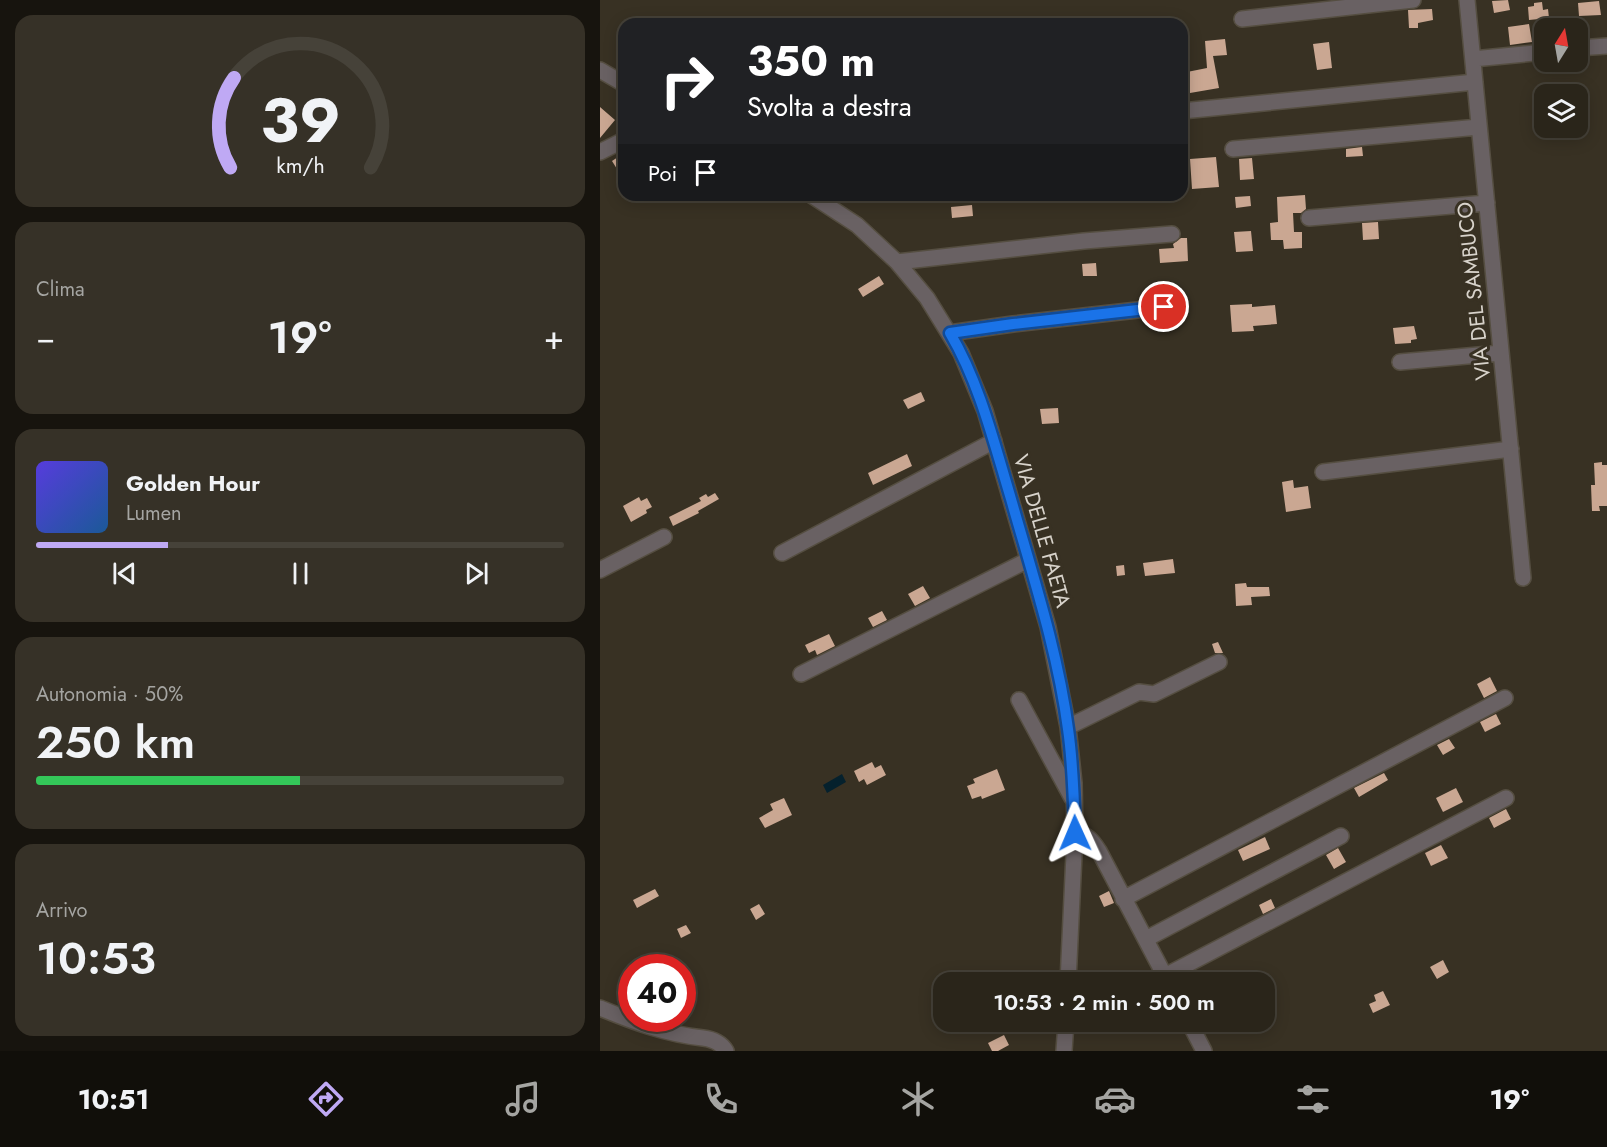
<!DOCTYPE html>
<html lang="it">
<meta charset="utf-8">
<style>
body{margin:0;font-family:Jost,sans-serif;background:#363127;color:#f1f3f6;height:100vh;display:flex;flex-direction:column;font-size:22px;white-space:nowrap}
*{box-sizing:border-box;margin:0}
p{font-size:20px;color:#a5a5a2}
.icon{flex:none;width:33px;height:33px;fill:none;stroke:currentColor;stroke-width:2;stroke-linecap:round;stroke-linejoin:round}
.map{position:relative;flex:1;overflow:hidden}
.sheet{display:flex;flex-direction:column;gap:15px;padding:15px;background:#17140e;width:600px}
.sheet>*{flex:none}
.guide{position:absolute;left:18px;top:18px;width:570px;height:183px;border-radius:18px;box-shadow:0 3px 15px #0003,0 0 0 2px #464239;background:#202124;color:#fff;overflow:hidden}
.needle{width:39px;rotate:11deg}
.fabs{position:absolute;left:934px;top:18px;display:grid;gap:12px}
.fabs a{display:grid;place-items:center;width:54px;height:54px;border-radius:12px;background:#2a251a;box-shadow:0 3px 15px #0003,0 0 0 2px #464239;font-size:30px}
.speed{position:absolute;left:18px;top:954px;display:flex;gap:12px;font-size:30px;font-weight:700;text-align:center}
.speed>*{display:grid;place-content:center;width:78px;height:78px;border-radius:50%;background:#2a251a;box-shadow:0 3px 15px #0003,0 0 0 2px #464239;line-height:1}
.speed .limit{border:9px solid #d22;background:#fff;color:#111}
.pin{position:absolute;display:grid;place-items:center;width:51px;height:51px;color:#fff;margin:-26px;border:3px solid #fff;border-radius:50%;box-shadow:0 2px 6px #0007}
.me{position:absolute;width:66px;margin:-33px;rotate:359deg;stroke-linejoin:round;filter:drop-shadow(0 0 4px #0008)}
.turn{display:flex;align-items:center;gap:21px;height:126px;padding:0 30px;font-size:27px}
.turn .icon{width:78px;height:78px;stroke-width:2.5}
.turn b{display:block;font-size:42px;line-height:51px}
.then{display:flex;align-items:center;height:57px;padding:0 30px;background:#0003;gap:12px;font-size:22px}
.big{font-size:45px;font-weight:600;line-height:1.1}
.sheet .card{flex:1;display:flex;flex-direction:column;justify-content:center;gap:9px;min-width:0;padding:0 21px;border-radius:18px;background:#363127}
.sheet .dial{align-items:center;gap:0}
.dial svg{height:156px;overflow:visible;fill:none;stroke:#464239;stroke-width:7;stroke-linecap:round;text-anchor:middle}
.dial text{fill:#f1f3f6;stroke:none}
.song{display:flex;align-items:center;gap:18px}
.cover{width:72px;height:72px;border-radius:9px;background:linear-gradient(135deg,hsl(250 70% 55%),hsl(210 70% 35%))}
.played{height:6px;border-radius:3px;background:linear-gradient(90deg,#bfa9f4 25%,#464239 25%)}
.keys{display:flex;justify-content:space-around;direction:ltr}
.heat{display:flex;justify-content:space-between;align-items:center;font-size:33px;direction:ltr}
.charge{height:9px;border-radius:4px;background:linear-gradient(90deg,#34c759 50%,#464239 0)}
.trip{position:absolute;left:333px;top:972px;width:342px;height:60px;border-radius:18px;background:#2a251a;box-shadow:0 3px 15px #0003,0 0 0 2px #464239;font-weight:600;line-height:60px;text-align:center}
.tabs{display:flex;height:96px;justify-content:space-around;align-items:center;background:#110f0a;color:#a5a5a2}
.tabs .icon{width:42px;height:42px}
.tabs .on{color:#bfa9f4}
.tabs b{font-size:27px;color:#f1f3f6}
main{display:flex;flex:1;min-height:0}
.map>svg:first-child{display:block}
.water{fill:#05212d}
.building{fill:#caa792}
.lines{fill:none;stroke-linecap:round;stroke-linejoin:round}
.minor-casing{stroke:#554e41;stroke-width:18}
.minor{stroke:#696163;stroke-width:15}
.route-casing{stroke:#114b97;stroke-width:15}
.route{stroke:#1a73e8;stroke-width:10}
.labels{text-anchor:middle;stroke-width:6;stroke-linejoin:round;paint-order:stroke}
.street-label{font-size:21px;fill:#d8d3cb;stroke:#383123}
</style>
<main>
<section class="sheet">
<div class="card dial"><svg viewBox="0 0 100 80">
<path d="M14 69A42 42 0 1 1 86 69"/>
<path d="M14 69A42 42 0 0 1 16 23" stroke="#bfa9f4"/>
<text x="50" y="56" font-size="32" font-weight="700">39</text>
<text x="50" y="72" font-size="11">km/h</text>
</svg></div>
<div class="card"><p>Clima</p>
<div class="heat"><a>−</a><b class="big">19°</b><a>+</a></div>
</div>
<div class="card">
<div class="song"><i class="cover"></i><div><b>Golden Hour</b><p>Lumen</p></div></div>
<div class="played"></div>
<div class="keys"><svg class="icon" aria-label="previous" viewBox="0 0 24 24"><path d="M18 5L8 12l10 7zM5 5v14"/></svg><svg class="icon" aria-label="pause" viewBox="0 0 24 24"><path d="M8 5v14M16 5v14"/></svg><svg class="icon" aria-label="next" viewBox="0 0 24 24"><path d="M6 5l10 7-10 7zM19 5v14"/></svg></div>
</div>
<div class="card"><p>Autonomia · 50%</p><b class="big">250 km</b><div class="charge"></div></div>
<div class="card"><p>Arrivo</p><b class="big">10:53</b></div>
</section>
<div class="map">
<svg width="1007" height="1051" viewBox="0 0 1007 1051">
<rect width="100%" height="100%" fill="#383123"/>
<path class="water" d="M242,774l4,8 -19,11 -4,-8z"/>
<path class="building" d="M908,0l2,10 -16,3 -2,-12z
M999,1l2,14 -22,1 -1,-13z
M942,2l1,8 5,-1 1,9 -20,2 -1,-13 6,-1v-3z
M832,9l1,11 -15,3v5h-9l-1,-18z
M929,24l3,18 -22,3 -2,-18z
M625,39l2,16 -14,1 6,32 -29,5 -3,-21 20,-4 -2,-27z
M729,42l3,26 -15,2 -4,-26z
M0,107l15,13 -15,18z
M762,147l1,9 -17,1v-8z
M24,153v11l-7,5 -5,-8z
M616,157l3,30 -27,2 -2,-30z
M652,158l2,21 -14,1 -1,-21z
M705,195l1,14 -5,4h-8l1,19h8v16l-18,1 -1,-9h-12l-1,-17 8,-1 -1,-25z
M650,196l1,10 -15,2 -1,-11z
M372,205l1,11 -21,2 -1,-11z
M778,222l1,17 -16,1 -1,-17z
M651,231l2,20 -17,1 -2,-20z
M581,238h6l1,23 -28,2 -1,-14 15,-1 -1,-4z
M496,263l1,13h-14l-1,-12z
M279,276l5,8 -21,13 -5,-8z
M652,304v3l23,-2 2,19 -24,2 1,5 -22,1 -2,-27z
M814,326l3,13 -6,1v3l-16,1 -2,-16z
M321,392l4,9 -17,8 -5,-9z
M458,408l1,15 -17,1 -2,-15z
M307,454l5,12 -39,19 -5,-12z
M1002,462v3h5v41h-8l1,5h-8l-1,-26h4l-1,-22z
M693,480l1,8 14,-2 3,22 -25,4 -4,-30z
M115,493l4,6 -21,12 1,2 -26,13 -4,-9 32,-16 -2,-3 7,-4 2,3z
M39,497l2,4 6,-3 5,9 -6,3 1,3 -16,9 -8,-16z
M573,559l2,14 -30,3 -2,-13z
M524,565l1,10 -8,1 -1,-10z
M646,583l1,4h22l1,9 -19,1 1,8 -16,1 -1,-22z
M323,586l7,12 -15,8 -7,-12z
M282,611l5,9 -14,7 -5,-9z
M229,634l6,12 -18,9 -2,-5 -6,3 -4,-8z
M618,642l5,11h-8l-3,-9z
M890,677l7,14 -13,7 -7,-14z
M896,714l5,10 -16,8 -5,-10z
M849,739l6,9 -12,7 -6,-10z
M272,762l3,6 6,-3 5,10 -19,10 -3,-6 -5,3 -5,-11z
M397,769l8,21 -23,9 -1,-3 -9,3 -5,-13 8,-3 -2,-4z
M784,773l4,7 -29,17 -5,-9z
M856,788l7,14 -20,10 -7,-14z
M184,798l8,17 -27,13 -6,-10 14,-8 -3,-6z
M906,809l5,10 -17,9 -5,-10z
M665,837l5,12 -27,12 -5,-11z
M841,845l7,13 -17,8 -6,-13z
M738,848l8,14 -12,7 -8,-14z
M55,889l4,7 -22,12 -4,-8z
M509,891l5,12 -10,4 -5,-11z
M671,899l4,9 -12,6 -4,-9z
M159,904l6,10 -9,6 -6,-11z
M86,925l5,8 -10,5 -4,-9z
M843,960l6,12 -12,7 -7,-12z
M783,991l7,14 -17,8 -4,-9 7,-3 -2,-6z
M404,1035l5,10 -11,6h-6l-4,-8z"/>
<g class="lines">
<g class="minor-casing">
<path id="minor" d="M867,0l56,578
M642,19l171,-19
M978,48l29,-2
M873,59l72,-7
M0,70l24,14
M582,111l293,-29
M633,149l246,-22
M0,152l24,-12
M211,195l46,30 40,37 30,36 34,55 24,58 63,216 20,100 6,56 1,50 -7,149
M709,218l178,-15
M297,262l187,-21 88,-7
M349,333l64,-9 151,-17
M800,362l101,-9
M723,472l188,-23
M182,553l212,-112
M0,570l64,-33
M201,674l227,-114
M419,700l53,98
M468,727l71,-35 15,2 65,-32
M475,833c13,2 17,7 24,18l69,131
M523,899l382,-201
M546,939l195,-103
M565,976l341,-178
M0,1008c34,14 65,26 103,30 9,1 18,5 23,13
M589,1022l15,29
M464,1051l2,-29"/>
</g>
<use href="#minor" class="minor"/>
</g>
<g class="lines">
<g class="route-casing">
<path id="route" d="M475,833c-1,-35 -2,-70 -7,-104 -10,-77 -36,-156 -57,-230 -17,-56 -31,-115 -61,-166l63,-9 151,-17"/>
</g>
<use href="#route" class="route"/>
</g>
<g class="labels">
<g class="street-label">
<text transform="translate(874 291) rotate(-96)" y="7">VIA DEL SAMBUCO</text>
<text transform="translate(442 531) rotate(74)" y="7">VIA DELLE FAETA</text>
</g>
</g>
</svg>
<div class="fabs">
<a><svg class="needle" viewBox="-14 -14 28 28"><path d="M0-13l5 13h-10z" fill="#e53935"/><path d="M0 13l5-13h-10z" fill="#a5a5a2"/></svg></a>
<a><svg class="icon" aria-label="layers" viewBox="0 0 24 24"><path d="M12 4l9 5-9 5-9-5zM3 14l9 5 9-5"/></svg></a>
</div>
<div class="speed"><div class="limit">40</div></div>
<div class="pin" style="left:564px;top:307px;background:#d93025"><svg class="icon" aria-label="arrive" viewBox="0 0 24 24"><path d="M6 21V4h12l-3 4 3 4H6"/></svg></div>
<svg class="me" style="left:475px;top:833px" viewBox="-20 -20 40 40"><path d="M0-17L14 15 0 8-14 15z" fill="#1a73e8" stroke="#fff" stroke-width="4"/></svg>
<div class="trip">10:53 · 2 min · 500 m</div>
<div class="guide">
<div class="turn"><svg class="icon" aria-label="right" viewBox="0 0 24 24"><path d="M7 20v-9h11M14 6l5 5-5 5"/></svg><div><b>350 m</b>Svolta a destra</div></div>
<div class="then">Poi<svg class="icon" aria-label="arrive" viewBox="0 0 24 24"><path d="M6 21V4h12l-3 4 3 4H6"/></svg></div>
</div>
</div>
</main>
<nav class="tabs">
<b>10:51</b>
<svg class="icon on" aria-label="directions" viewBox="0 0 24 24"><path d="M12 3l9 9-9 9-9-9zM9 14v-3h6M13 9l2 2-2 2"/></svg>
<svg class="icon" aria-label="music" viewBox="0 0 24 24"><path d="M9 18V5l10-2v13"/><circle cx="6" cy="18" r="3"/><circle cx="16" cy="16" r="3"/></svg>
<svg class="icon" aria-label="phone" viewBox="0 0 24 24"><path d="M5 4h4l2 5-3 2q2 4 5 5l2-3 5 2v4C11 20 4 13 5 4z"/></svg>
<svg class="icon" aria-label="climate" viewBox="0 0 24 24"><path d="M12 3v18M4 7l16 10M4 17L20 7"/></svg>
<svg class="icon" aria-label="car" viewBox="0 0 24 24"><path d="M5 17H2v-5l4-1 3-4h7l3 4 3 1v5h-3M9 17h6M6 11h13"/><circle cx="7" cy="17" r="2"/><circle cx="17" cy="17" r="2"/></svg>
<svg class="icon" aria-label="filters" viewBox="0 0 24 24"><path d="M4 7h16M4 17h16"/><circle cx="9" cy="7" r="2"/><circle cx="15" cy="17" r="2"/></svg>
<b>19°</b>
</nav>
